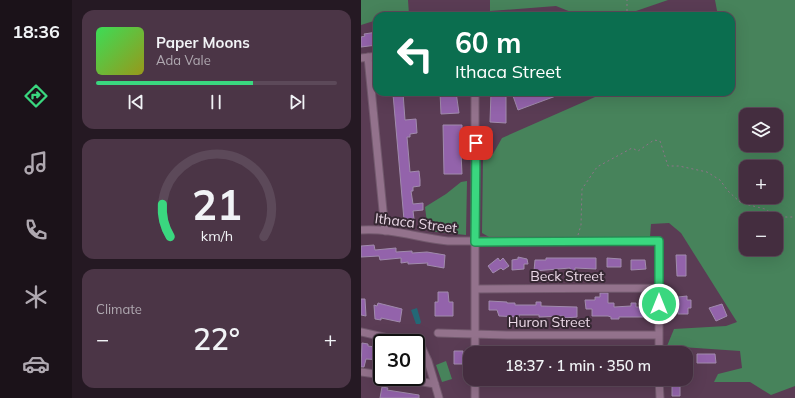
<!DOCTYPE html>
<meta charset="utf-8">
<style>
body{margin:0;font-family:Mulish,sans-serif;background:#4b3546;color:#f1f3f6;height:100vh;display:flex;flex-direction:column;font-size:15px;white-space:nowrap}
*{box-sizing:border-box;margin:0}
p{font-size:13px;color:#afa8b0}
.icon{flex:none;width:22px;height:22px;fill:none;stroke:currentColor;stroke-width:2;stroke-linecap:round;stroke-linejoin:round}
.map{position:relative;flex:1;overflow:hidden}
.sheet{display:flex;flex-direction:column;gap:10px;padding:10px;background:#251923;width:289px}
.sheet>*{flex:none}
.banner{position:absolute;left:12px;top:12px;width:362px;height:84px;border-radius:12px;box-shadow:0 4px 16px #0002,0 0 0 1px #5c4959;background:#0b6e4f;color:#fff;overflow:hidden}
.buttons{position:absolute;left:378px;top:108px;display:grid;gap:8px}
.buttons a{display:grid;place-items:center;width:44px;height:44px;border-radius:8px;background:#442d3f;box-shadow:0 4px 16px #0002,0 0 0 1px #5c4959;font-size:20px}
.speed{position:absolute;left:12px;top:334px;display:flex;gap:8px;font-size:20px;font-weight:700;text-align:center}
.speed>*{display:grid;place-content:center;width:52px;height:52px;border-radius:50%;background:#442d3f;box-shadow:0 4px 16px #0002,0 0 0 1px #5c4959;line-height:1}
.speed .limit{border:2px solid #111;border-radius:6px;background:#fff;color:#111}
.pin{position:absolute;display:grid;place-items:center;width:34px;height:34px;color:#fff;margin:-17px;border-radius:8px;box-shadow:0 2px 6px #0006}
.me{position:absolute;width:44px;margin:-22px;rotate:0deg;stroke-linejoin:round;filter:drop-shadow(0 0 3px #0008)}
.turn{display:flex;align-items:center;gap:14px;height:84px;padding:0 16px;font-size:18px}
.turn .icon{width:52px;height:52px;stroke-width:2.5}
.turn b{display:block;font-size:28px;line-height:34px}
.big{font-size:30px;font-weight:600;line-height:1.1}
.sheet .card{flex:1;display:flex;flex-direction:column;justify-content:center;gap:6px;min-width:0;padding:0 14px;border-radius:12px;background:#4b3546}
.sheet .dial{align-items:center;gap:0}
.dial svg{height:104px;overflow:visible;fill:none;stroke:#5c4959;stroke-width:7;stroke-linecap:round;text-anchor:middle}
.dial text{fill:#f1f3f6;stroke:none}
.song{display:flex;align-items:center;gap:12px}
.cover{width:48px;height:48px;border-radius:6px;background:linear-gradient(135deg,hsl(130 70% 55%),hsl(60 70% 35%))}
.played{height:4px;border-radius:2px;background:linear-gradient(90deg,#3ad77f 65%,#5c4959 65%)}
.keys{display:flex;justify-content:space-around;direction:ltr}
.heat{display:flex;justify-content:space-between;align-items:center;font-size:22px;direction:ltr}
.trip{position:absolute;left:102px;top:346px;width:230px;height:40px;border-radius:12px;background:#442d3f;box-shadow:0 4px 16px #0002,0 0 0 1px #5c4959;font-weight:600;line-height:40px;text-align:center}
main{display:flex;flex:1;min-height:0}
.tabs{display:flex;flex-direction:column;width:72px;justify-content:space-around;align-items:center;background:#1b1219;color:#afa8b0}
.tabs .icon{width:28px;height:28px}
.tabs .selected{color:#3ad77f}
.tabs b{font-size:18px;color:#f1f3f6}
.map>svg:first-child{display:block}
.green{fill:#47835b;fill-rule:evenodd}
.water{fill:#236876}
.building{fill:#9363ab;stroke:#a18bad}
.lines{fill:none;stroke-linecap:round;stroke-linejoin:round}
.minor-casing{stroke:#72596d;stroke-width:9}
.path{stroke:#8e7489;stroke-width:1;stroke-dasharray:2 3;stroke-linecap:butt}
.minor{stroke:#93728c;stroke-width:7}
.route-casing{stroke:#268c53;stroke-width:10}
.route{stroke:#3ad77f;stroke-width:7}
.labels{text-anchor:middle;stroke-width:4;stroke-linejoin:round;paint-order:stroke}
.street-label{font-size:14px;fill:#ebd8e7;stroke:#362833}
</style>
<main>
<nav class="tabs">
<b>18:36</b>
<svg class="icon selected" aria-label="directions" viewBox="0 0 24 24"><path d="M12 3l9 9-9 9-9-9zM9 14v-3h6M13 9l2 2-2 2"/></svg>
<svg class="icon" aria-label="music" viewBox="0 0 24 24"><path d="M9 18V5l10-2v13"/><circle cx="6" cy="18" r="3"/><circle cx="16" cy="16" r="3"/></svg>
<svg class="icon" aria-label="phone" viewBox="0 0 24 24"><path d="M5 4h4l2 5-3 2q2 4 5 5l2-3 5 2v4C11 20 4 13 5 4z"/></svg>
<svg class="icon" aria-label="climate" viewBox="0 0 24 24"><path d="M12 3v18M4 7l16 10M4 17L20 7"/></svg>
<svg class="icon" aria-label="car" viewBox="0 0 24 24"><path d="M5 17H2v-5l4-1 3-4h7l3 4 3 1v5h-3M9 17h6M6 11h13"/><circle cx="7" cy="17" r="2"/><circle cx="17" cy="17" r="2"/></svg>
</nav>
<section class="sheet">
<div class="card">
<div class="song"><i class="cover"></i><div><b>Paper Moons</b><p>Ada Vale</p></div></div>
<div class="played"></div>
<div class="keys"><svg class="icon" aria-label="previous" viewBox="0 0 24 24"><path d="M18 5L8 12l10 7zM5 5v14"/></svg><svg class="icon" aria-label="pause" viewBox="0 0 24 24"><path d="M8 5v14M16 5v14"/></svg><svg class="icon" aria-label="next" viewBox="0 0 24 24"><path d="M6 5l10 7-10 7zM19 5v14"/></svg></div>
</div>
<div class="card dial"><svg viewBox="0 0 100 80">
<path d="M14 69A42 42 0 1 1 86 69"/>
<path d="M14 69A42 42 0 0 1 8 44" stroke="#3ad77f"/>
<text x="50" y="56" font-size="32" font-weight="700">21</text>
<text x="50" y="72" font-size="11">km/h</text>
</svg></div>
<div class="card"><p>Climate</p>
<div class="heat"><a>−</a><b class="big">22°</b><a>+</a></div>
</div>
</section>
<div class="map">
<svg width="434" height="398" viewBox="0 0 434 398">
<rect width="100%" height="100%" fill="#5a3c54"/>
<path class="green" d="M0,0h47l1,15 -32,1v4l-16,5z
M129,0h178l-32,11 1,5h-56l-25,-10 -66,5z
M354,0h80v386l-24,9 -21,-13h-36l4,-8 24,-6 -2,-17 -73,-5 7,-17 52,-3 11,-4 -56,-89 -12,-10 -18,1 -1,13h-161l-7,-4 1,-76 10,-3 9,-16 93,-41 15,-5h121v-76h-13zM385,115h30v30h-30zM385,167h30v30h-30zM385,219h30v30h-30z
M106,181l-1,54 -38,-4 -3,-24 21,-13 15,-12z
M85,361l6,18 -10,3 -6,-17z"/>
<path class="water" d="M56,308l4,14 -1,2h-4l-5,-14z"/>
<path class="building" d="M16,32v13l-16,2v-10l4,-1 -1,-2z
M79,92h16l3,21 -18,1z
M130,92h15v31l-16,-1z
M155,92h48v1l-46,17 -6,-17z
M42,93l2,27 11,-1 1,14 -7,1v3h-3l3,35 9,-1 1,9v6l-7,1v4h-2l2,13 10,-1v7l-10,1 1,8 -10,1 -11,-126z
M82,125h19v6h-2l2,43h-18z
M13,245l1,5 21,-2v4l16,-1v2l15,-1 18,3 -1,13 -17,-3 1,-2 -20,1v-2l-7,1v-5l-21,2 -1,-4 -18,1v-11z
M315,255h10v21h-9z
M157,257l9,2 1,5h-4v5l-12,1v-10l6,-1z
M137,258l2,3 3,-3 6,8 -6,4 -2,-2 -8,5 -5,-7z
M185,258h50v11l-21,-1v3h-5v-3l-36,3 1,-11h11z
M246,258l14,1v8h-14z
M270,260h14l1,9 -15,1z
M77,292h10l1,10h4v14h-18v-14h3z
M239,293h8v10h6v4l17,-1v-3h5v4h12v10h-29v2h-8v-2l-3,-1h-16v-7h-6l-1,-9h10v-3h5z
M326,296v4h4v8h-3v6h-10v-17z
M0,299h4l1,17 -5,-1z
M128,301l18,1v1h8v2h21v-3h5v4l36,1v10l-13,1v-2l-25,1v-2h-20v2l-20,-1 -2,-6h-8z
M17,303l24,6 -2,13 -19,-4v2l-6,-1 -1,-14 3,1z
M361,304l5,12 -11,5 -7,-13z
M1,343l6,1v2l14,2v12l-16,-1 -2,8h-3z
M93,351h9v13h-9z
M336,354h18l1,9h-19z
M311,385h8v11h-8z
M21,387l6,1 -1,2 32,5v3h-39z"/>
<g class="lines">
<g class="minor-casing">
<path id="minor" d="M7,57l17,174
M0,58l16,-2
M0,230c29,-2 58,8 87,11h211v112
M114,289l184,-1
M0,332l49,11
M77,333l69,2h152
M55,345l5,1 7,15 11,37
M114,353v-261
M0,372l21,3
M32,377l42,7
M114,379v19
M298,379l1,19"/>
</g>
<path class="path" d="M266,16v-16
M217,235l3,-10 1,-36 15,-22 35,-19 6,3 16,-11 6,1 8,25h11l28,6 13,8 8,11 13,12 24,6 12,8h18"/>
<use href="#minor" class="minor"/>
</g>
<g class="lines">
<g class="route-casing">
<path id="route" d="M115,143l-1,99 184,-1v63"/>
</g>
<use href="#route" class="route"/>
</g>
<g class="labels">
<g class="street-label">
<text transform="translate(55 223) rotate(7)" y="5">Ithaca Street</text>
<text x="206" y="281">Beck Street</text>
<text x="188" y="327">Huron Street</text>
</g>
</g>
</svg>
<div class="buttons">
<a><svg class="icon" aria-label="layers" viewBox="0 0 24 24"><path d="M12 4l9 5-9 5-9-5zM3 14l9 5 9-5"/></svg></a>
<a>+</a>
<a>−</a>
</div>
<div class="speed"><div class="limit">30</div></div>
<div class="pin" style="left:115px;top:143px;background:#d93025"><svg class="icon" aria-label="arrive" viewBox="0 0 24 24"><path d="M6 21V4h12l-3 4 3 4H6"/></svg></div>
<svg class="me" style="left:298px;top:304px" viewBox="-20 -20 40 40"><circle r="17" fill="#3ad77f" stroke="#fff" stroke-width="3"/><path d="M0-11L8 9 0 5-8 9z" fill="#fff"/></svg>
<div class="trip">18:37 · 1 min · 350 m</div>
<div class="banner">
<div class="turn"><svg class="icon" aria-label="left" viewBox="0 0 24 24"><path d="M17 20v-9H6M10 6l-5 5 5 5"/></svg><div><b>60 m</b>Ithaca Street</div></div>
</div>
</div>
</main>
